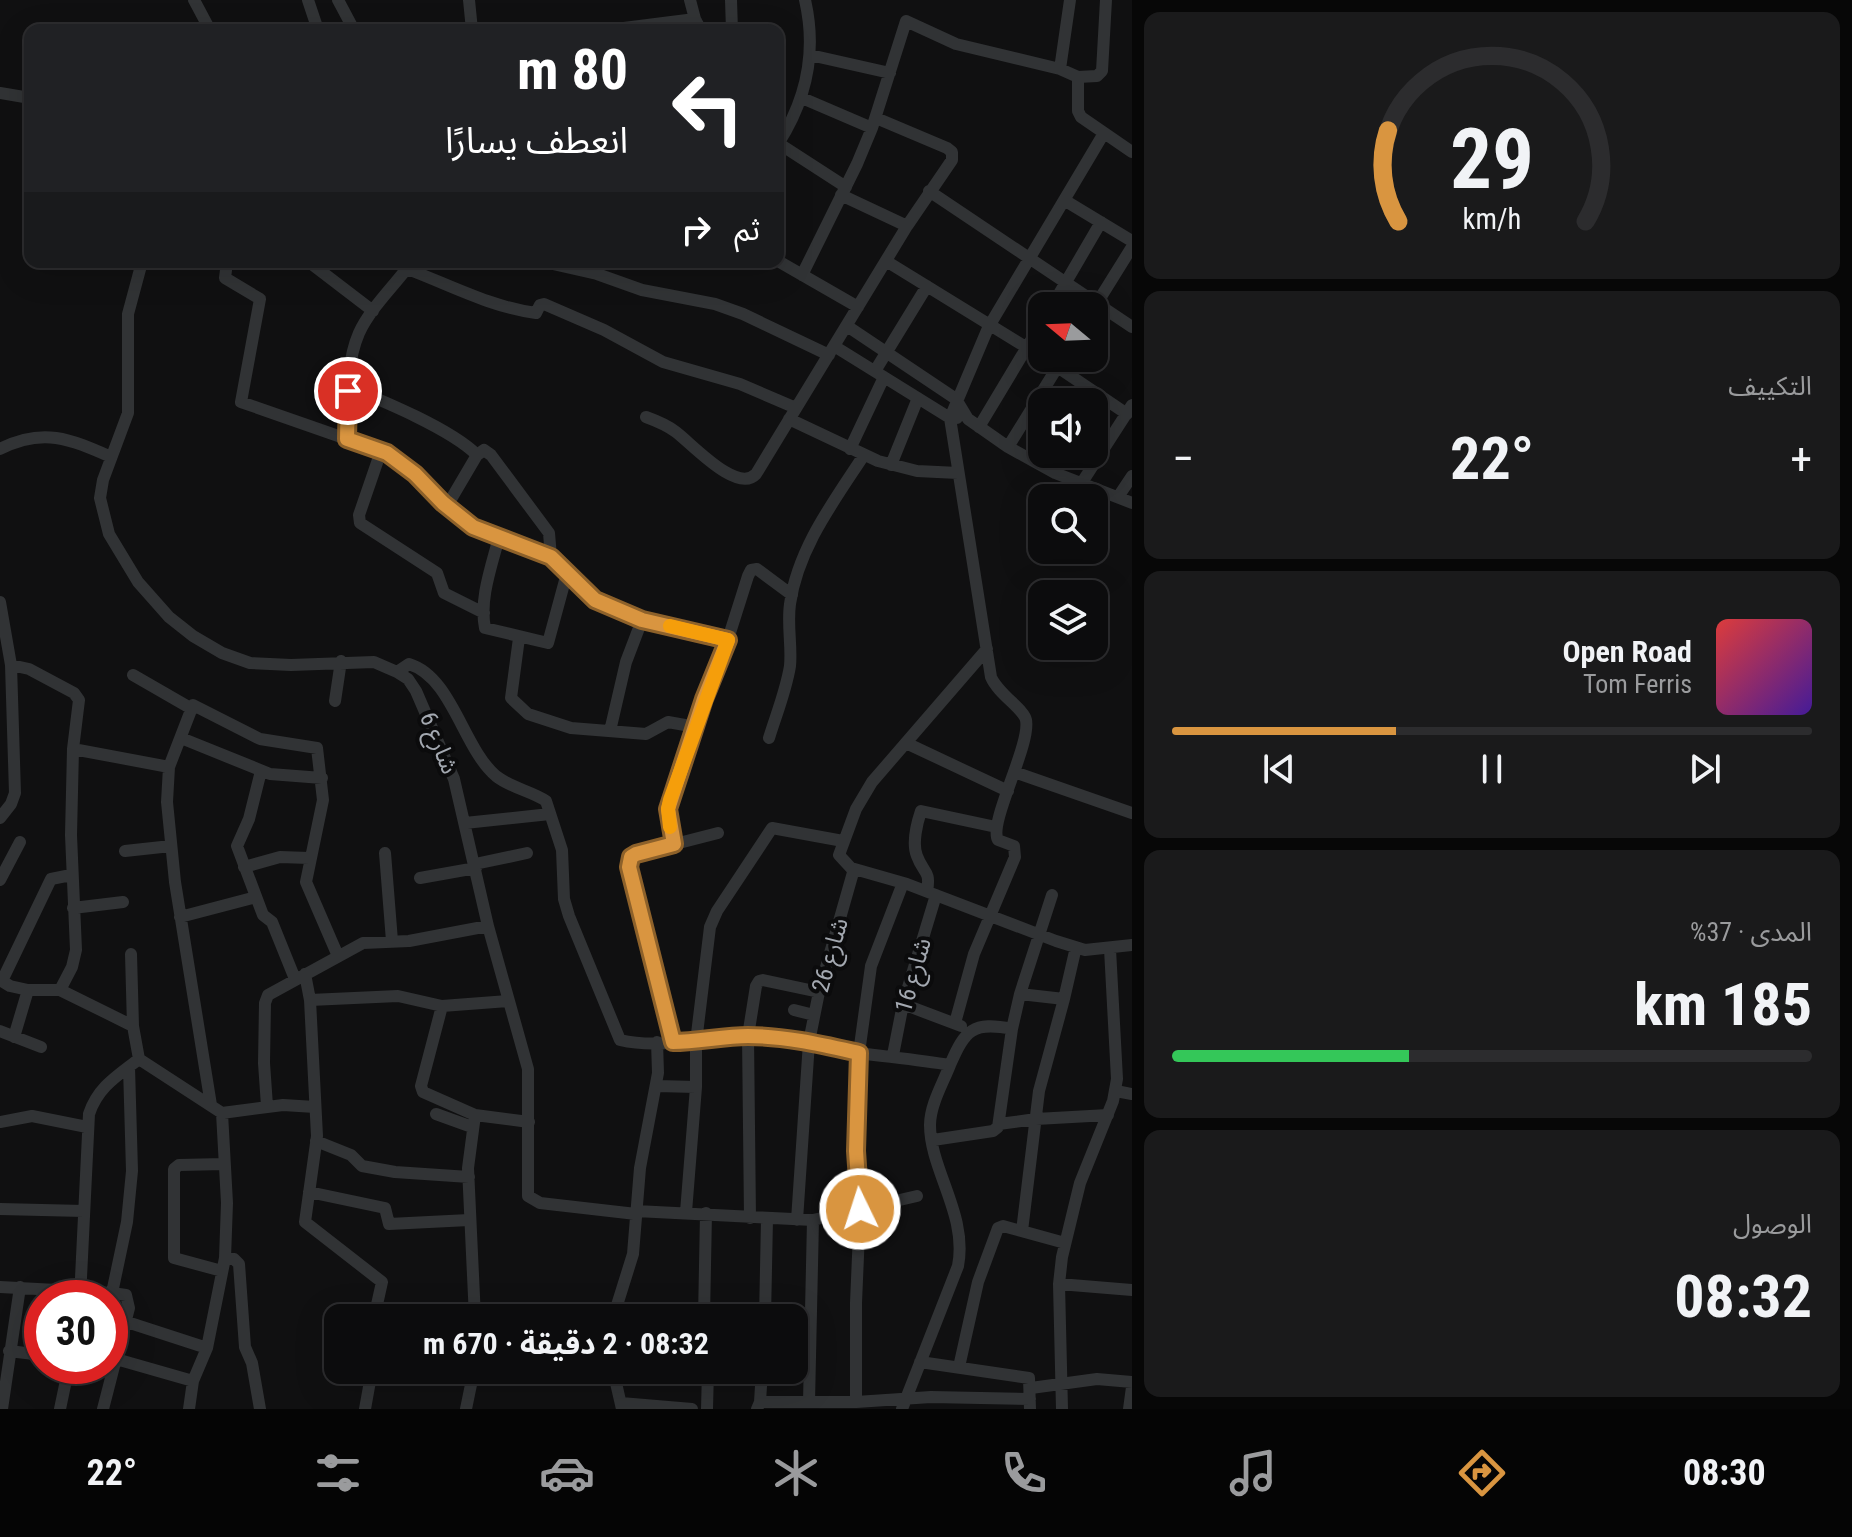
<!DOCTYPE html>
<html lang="ar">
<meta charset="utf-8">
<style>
body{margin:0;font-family:"Roboto Condensed","Noto Sans Arabic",sans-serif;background:#1a1a1b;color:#f1f3f6;direction:rtl;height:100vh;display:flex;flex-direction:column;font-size:30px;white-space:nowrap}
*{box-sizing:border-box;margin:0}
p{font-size:26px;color:#9a9b9d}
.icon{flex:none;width:44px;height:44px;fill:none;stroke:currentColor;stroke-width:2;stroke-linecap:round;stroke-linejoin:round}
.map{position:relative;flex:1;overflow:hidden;direction:ltr}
.sheet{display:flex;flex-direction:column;gap:12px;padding:12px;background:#070707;width:720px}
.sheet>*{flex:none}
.banner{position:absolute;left:24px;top:24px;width:760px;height:244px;border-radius:16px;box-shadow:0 8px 32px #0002,0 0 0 2px #2c2c2e;direction:rtl;background:#202124;color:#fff;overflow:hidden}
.needle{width:52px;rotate:289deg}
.buttons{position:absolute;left:1028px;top:292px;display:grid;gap:16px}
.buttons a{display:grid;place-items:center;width:80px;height:80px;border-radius:16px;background:#0c0c0d;box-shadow:0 8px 32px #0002,0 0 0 2px #2c2c2e;font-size:40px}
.speed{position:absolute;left:24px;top:1280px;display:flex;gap:16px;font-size:40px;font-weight:700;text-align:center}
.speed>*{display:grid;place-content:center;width:104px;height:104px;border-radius:50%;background:#0c0c0d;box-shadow:0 8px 32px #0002,0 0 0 2px #2c2c2e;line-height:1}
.speed .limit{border:12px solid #d22;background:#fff;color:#111}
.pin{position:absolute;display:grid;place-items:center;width:68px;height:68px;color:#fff;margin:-34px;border:4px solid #fff;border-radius:50%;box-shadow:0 2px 8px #0007}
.me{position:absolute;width:88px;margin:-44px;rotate:356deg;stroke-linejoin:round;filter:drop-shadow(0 0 6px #0008)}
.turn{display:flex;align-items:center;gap:28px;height:168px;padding:0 24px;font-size:36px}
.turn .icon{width:104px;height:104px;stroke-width:2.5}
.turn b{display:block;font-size:56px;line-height:68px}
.then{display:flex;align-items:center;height:76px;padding:0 24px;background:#0003;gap:16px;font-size:30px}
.big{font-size:60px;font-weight:700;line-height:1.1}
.sheet .tile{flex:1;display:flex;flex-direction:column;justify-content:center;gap:12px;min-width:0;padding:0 28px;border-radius:16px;background:#1a1a1b}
.sheet .dial{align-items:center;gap:0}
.dial svg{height:208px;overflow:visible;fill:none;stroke:#2c2c2e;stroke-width:7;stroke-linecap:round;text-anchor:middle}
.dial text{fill:#f1f3f6;stroke:none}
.song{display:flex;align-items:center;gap:24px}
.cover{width:96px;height:96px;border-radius:12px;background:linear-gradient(135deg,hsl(0 70% 55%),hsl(260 70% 35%))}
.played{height:8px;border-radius:4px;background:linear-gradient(90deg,#d99540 35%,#2c2c2e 35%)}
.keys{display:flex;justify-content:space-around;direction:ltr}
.heat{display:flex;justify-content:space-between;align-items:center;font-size:44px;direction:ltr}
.charge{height:12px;border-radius:6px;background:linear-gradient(90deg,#34c759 37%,#2c2c2e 0)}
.trip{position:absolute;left:324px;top:1304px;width:484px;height:80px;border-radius:16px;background:#0c0c0d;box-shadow:0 8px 32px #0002,0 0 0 2px #2c2c2e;font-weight:700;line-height:80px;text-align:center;direction:rtl}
.tabs{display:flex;height:128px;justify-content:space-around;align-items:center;background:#050505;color:#9a9b9d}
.tabs .icon{width:56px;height:56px}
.tabs .current{color:#d99540}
.tabs b{font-size:36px;color:#f1f3f6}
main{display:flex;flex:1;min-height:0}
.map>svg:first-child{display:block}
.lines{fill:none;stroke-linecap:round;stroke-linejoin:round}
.minor{stroke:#313335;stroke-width:12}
.route-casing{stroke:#8d612a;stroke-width:20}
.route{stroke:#d99540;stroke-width:14}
.slow{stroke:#f59e0b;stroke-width:14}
.labels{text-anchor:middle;stroke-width:8;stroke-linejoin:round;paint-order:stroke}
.street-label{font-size:24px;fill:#a3a8b0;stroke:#0b0b0c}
</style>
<main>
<section class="sheet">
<div class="tile dial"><svg viewBox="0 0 100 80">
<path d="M14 69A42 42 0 1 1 86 69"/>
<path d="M14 69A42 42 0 0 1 10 34" stroke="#d99540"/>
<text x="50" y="56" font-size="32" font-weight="700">29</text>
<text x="50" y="72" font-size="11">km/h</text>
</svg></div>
<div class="tile"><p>التكييف</p>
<div class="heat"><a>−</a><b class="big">22°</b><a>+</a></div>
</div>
<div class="tile">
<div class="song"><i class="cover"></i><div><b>Open Road</b><p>Tom Ferris</p></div></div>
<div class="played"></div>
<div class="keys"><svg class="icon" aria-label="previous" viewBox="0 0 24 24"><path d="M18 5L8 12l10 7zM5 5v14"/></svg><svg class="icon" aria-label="pause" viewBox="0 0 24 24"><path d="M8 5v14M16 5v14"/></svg><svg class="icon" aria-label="next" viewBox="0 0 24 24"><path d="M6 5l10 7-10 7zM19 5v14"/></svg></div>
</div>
<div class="tile"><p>المدى · 37%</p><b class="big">185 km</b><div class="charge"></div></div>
<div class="tile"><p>الوصول</p><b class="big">08:32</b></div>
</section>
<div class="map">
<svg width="1132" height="1409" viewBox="0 0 1132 1409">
<rect width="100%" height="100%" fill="#101011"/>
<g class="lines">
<path class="minor" d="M194,0l16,30
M308,0l10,30
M338,0l16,30
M469,0l3,30
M690,0l5,19 6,11
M731,0l1,30
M608,30l87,-11
M810,55l80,18
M1060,69l10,-69
M1078,77l19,-1 5,-5 4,-71
M0,93l30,5
M802,98l70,30
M778,143l68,44
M778,144c29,-45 39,-92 27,-144
M929,191l203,136
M841,195l66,31
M1064,200l68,41
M778,261l80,46
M886,261l156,96
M142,262l-14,52v99l-25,67 -3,18 9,36 29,48 31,35 24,19 29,17 28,10 41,2 83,-3 23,10 11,7 8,12 38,88 34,147 40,143v127l12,7 96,11
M227,262l-2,16 35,21 -19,103 146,51 28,21 46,44 12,9 78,30 44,43 47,20 86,20
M309,262l64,49
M544,262l53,12 45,16 73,14 28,10 86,41
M802,275l55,-111 15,-36 34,-107 50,23 104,25 18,8v34l3,6 51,35
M1052,306l49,-84
M1094,308l38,-61
M847,326l109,73 12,20 40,28 47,26 77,30
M834,346l116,72h7
M1053,364l74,50
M875,371l52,-85
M349,387c34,14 102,42 128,68l-30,51
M646,417c11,4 21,8 30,15 16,12 61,62 80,42l151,-248 45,-66v-8l-5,-4 -71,-30
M789,419l89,42 39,10 41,2
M979,427l63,-105
M347,439c1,-34 -2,-74 12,-106 10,-22 30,-42 45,-61l6,-2c42,16 81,37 126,43l4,-8 4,-1 60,26 59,32 77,22 56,24
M1008,447l55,-89
M0,449c43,-22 70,-10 111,8
M850,449l34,-72
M381,451l-22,64 1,8 77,50 7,20 40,20
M477,455l7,-5 7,5 58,78 2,24
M891,465l27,-67
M1081,484l51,-79
M1118,497l14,-21
M499,537c-7,28 -20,62 -14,91l63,15 19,-70
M0,602l11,63 4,128 -4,11 -11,14
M519,638l-8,60 17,16 43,14 75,6 22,-12 28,5
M987,649l-115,133 -16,27 -17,46 12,13 56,16 149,57 29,9 47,-5
M11,665l18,4 45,24 5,7 -6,49 -2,86 5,115 -4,17 -12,23
M397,672l12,-8c43,13 54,84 87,112 15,12 35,15 50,25l16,49 2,49 5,17 51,124c42,10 86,-4 129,-4 37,0 73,12 110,17 30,4 61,7 91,12 -7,18 -20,40 -20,60 0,45 38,90 28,141l-56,143
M133,675l59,34
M335,701l6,-40
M610,731l16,-69 16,-42
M181,738l89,36 52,4
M769,738c7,-23 17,-47 21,-72 2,-20 -3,-41 0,-62 8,-56 44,-103 74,-149
M906,743l102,48
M73,749l96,18
M261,771l-12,48 -12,27 26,69 9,7 23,57
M1014,772l118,41
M465,823l85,-9
M674,844l-6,-35 36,-110 18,-41 26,-82 3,-6 6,-1 35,26
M125,851l46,-5
M385,853l7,88
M475,864l52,-11
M244,867l36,-10 29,1
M420,878l56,-10
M0,880l20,-38
M927,891c4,-21 -4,-18 -10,-35 -5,-12 0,-33 4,-45l75,16
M73,908l50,-6
M180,917l76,-20
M305,974l5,26 7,136 -12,86 77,60 -8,36
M0,980l10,6 18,4h32l73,36
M2,981l49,-102 20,-4
M1020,994l44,5 12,-52
M310,1000l88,-4 44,10 66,-5
M903,1004l58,22
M442,1006l-21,80 2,6 52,23 54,7
M794,1010l20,5
M955,1023l19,-69 41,-97 -1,-11 -16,-6c-10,-17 33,-95 28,-120 -2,-11 -28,-26 -35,-43l-41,-259 38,-90 116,-195
M0,1031l41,16
M14,1037l14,-47
M673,1042l-44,-181 7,-7 82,-21
M893,1055l10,-51 33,-109
M139,1059l83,54 61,-8 32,2
M950,1065c15,-35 23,-44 62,-36
M657,1086l39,1
M1116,1091l16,3
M211,1105l-36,-223 -8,-80 2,-35 24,-62 67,34 57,9 6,52 -17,82 32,74
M267,1106l-3,-43 1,-60 3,-8 95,-52 46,-2 79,-15
M436,1114l36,13
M0,1122l32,-6 55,11
M999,1124l37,-5 72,-4
M933,1140l60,-9 5,-4 14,-98 8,-35 32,-99
M316,1141l35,14 11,11 33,6 74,5
M309,1192l76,16 4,16 80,-4
M0,1209l84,2
M636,1211l177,9 104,-24
M686,1212l10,-125v-45l14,-115 7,-16 55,-83 71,13
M750,1218l-2,-182 8,-50 3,-5 4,-1 56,12
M797,1220l12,-178 10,-50 35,-123
M1022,1231l17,-140 25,-92
M225,1258l9,1 5,5 6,83 7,16 8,46
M222,1271l-48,-13v-89l5,-4 45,-1
M1059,1284l73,6
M0,1287l112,6 15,-71 5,-51 -3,-104
M80,1298l9,-184c9,-27 28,-38 50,-55l-6,-33 -2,-72
M475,1318l-7,-150 7,-53
M613,1318l20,-64 7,-86 18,-95 -1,-31
M704,1318l2,-105
M765,1318l2,-99
M127,1322l80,26
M9,1351l33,4
M116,1359l77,22
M920,1362l109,16 1,31
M959,1367l19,-85 20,-54 5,-2 62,17
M613,1370l9,39
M1031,1388l66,-9 35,3
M760,1402l2,-32
M809,1402l4,-182
M856,1402v-99l4,-94 -4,-58 3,-98 12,-87 32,-83
M621,1403l71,6
M2,1409l18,-122
M60,1409l9,-43
M103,1409l26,-101 -3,-13 -14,-2
M189,1409l4,-28 14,-33 18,-90 2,-55 -5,-90
M365,1409l7,-39
M466,1409l8,-39
M707,1409l1,-39
M757,1409l3,-7h96l75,-5 99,2
M1062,1409l-3,-125 3,-27 18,-74 33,-82 4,-22 -7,-130
M1129,1409l3,-22"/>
</g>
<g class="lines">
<g class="route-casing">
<path id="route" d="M348,391l-1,48 40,14 28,21 28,29 30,24 78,30 44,43 47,20 86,20 -24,59 -36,110 6,35 -38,10 -5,3 -2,10 44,175c25,0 50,-6 75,-6 37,0 75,9 111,17l-3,98 4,58"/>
</g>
<use href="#route" class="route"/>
<path class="slow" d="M670,827l-2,-18 2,-9 58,-160 -58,-14"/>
</g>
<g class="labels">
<g class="street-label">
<text transform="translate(439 743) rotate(68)" y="8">شارع 6</text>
<text transform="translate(830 955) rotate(-74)" y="8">شارع 26</text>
<text transform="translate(913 975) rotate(-74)" y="8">شارع 16</text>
</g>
</g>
</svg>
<div class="buttons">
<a><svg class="needle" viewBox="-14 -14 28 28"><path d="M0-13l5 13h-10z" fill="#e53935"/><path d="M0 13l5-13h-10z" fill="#9a9b9d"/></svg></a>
<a><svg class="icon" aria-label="sound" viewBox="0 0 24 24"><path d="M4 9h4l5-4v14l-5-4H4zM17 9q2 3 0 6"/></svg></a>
<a><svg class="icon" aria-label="search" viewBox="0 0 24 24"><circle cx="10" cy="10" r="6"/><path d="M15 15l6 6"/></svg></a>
<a><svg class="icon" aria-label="layers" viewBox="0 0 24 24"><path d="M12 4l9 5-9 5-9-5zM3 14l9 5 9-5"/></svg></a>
</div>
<div class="speed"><div class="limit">30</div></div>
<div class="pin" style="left:348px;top:391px;background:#d93025"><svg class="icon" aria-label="arrive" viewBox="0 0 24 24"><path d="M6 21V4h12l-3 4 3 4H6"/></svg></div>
<svg class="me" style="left:860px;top:1209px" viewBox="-20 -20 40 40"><circle r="17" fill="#d99540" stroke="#fff" stroke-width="3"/><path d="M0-11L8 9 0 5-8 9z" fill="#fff"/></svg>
<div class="trip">08:32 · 2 دقيقة · 670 m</div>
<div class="banner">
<div class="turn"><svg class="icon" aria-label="left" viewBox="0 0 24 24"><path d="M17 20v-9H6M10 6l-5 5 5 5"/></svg><div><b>80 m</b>انعطف يسارًا</div></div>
<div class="then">ثم<svg class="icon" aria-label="right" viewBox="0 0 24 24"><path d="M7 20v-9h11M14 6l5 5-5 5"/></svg></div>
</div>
</div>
</main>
<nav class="tabs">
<b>08:30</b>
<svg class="icon current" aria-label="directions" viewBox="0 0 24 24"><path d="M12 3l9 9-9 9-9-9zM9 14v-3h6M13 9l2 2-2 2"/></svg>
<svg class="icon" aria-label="music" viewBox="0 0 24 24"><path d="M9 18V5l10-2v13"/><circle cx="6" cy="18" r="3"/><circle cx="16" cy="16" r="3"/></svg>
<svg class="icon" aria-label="phone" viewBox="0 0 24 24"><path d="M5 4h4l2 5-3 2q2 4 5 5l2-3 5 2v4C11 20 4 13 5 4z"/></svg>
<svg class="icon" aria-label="climate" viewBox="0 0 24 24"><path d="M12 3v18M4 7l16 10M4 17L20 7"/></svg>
<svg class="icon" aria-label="car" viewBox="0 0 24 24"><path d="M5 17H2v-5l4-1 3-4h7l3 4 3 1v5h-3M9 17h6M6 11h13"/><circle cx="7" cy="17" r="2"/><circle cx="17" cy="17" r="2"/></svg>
<svg class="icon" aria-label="filters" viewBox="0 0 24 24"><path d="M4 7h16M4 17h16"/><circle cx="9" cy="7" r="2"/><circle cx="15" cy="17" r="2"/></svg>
<b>22°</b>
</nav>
